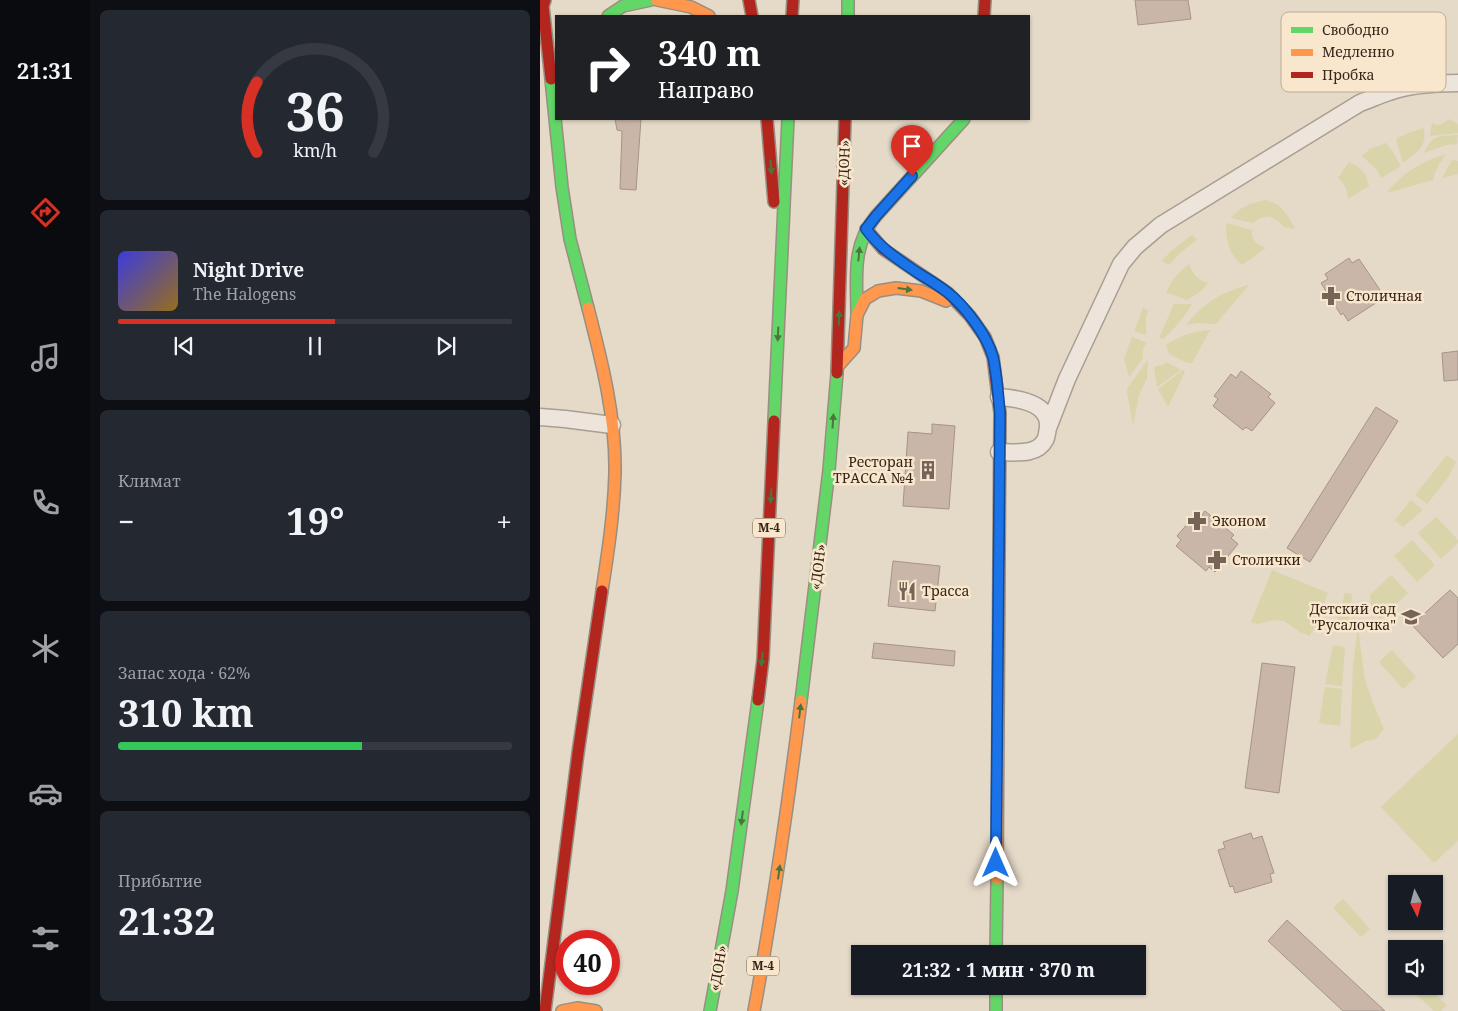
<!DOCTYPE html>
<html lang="ru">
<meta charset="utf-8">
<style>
body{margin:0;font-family:"Noto Serif",serif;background:#242831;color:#f1f3f6;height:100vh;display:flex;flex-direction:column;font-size:19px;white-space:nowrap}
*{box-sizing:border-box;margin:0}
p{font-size:16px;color:#9ea1a6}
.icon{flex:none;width:28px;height:28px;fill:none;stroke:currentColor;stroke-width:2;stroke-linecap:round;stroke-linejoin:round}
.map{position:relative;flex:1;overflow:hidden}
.sheet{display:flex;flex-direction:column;gap:10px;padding:10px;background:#0d0f14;width:450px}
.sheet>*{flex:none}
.guide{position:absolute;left:15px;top:15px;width:475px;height:105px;border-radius:0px;box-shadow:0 1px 4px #0004;background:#202124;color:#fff;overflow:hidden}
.needle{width:32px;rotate:174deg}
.controls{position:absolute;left:848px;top:875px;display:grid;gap:10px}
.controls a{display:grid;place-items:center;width:55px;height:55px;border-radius:0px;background:#171b24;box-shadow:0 1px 4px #0004;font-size:25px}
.speed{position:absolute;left:15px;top:930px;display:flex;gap:10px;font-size:25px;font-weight:700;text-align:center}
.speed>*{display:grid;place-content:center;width:65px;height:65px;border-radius:50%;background:#171b24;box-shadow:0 1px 4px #0004;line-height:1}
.speed .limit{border:8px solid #d22;background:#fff;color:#111}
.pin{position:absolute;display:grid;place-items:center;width:42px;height:42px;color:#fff;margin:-51px -21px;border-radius:50% 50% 50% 0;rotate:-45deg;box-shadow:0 0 5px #0007}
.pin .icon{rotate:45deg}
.me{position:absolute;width:55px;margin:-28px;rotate:0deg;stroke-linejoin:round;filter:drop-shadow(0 0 4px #0008)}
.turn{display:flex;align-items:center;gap:18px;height:105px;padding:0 20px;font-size:22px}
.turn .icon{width:65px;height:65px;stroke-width:2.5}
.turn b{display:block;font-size:35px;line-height:42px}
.big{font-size:38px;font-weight:700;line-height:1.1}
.sheet .tile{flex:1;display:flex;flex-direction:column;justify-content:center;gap:8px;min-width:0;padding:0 18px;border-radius:8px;background:#242831}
.sheet .dial{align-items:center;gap:0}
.dial svg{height:130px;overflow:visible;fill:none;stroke:#363941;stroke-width:7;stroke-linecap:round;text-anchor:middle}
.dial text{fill:#f1f3f6;stroke:none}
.song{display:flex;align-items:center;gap:15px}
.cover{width:60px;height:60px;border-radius:8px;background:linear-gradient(135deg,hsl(240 70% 55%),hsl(40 70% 35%))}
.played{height:5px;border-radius:2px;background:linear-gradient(90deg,#d93025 55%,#363941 55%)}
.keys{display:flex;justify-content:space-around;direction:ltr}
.heat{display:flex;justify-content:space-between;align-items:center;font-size:28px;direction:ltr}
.charge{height:8px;border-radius:4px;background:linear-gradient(90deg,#34c759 62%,#363941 0)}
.trip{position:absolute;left:311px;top:945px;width:295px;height:50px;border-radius:0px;background:#171b24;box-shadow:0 1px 4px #0004;font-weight:700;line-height:50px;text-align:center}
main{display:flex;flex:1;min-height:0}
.dock{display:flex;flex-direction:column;width:90px;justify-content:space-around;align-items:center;background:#090b0e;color:#9ea1a6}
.dock .icon{width:35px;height:35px}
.dock .on{color:#d93025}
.dock b{font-size:22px;color:#f1f3f6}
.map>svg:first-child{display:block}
.green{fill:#d9d4a9}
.building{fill:#c9b6a9;stroke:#a59488}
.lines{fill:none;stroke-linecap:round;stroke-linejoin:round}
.street-casing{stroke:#a99e92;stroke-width:19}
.fast-casing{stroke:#998e82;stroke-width:14}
.slow-casing{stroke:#998e82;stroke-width:14}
.jam-casing{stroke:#998e82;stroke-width:14}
.street{stroke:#ede5db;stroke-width:16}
.fast{stroke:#63d668;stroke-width:11}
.slow{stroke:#ff974d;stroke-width:11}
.jam{stroke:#b3261e;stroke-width:11}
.oneway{fill:#4b753d}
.route-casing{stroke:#114b97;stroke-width:12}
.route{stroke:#1a73e8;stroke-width:9}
.labels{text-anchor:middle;stroke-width:5;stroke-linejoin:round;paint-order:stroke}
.shield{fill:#f8e7cc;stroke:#725f4f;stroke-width:1}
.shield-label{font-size:12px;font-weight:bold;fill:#38251a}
.street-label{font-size:14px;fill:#38251a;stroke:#f8e7cc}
.poi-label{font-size:14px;fill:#38251a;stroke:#f8e7cc;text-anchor:start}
.key{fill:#f8e7cc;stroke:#bead97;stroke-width:1}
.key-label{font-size:14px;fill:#38251a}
</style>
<main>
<nav class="dock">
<b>21:31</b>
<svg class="icon on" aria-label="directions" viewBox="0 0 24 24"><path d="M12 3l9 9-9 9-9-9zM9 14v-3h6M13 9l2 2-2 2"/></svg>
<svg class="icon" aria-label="music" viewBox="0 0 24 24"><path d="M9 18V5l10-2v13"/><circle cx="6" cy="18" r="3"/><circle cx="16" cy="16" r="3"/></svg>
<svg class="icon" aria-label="phone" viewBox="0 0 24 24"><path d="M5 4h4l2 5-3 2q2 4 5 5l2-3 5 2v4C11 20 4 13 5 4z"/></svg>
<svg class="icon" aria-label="climate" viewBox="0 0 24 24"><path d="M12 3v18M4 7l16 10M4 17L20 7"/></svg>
<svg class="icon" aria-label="car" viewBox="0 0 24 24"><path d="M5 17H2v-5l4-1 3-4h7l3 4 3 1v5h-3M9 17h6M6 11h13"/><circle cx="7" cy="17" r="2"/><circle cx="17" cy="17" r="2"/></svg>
<svg class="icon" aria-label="filters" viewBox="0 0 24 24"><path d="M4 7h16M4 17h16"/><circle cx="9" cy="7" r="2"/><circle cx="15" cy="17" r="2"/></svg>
</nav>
<section class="sheet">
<div class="tile dial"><svg viewBox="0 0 100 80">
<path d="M14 69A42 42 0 1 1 86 69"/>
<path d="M14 69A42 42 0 0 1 14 26" stroke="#d93025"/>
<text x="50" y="56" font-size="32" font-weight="700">36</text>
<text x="50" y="72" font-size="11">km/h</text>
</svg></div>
<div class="tile">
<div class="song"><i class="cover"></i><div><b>Night Drive</b><p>The Halogens</p></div></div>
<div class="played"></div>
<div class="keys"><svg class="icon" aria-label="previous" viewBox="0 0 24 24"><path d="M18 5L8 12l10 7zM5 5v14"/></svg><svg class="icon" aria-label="pause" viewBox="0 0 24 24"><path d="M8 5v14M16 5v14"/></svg><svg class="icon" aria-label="next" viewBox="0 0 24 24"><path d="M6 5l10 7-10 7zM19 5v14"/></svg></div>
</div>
<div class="tile"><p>Климат</p>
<div class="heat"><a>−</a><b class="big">19°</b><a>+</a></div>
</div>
<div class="tile"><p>Запас хода · 62%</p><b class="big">310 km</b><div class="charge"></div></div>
<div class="tile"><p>Прибытие</p><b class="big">21:32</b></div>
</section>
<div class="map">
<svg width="918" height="1011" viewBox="0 0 918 1011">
<rect width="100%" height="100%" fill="#e5d9c8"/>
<path class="green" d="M909,119l9,5v9l-28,3 2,-13c6,4 12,1 17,-4z
M884,128c2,23 -6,22 -21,35l-7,-24 12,-6z
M918,135l-1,9 -11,1 -22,8c10,-20 13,-16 34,-18z
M846,143l7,9 8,14 -20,12 -4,-8 -15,-14 8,-7z
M906,154c-6,9 -11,16 -13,26l-46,13c17,-22 33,-30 59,-39z
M912,160l6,1v13l-16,4z
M809,162c11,5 18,11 20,24l-21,13c0,-9 -3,-15 -10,-21z
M726,200l12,5 10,11 7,13 -11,-2c-10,-12 -19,-14 -31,-4l-22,-5c10,-12 20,-15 35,-18z
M686,223l26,7c-1,10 5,15 14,18l-24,17c-13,-11 -16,-25 -16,-42z
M652,235l5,5 -16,12 -12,13 -7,-4 9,-10z
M649,264c4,11 8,15 19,19 -6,8 -13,12 -21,17l-21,-8 9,-15z
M709,285l-33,39 -19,-1 -11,2c18,-22 35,-33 63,-40z
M634,304h18c-8,14 -18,25 -29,35l-4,-1z
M603,308l5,2 -2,8v17l-12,-4z
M670,330l-18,33 -7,-1 -16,-8 -3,-9c14,-9 27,-14 44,-15z
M592,337l15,6c-5,5 -5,9 -4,15l-14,19 -5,-18z
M608,360l-1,18 -8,17 -6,30 -6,-33 1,-5z
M626,362l15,8 -24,17 -3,-20 10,-3z
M643,370l2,2 -17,35 -10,-18z
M907,455l9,7 -9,17 -20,25 -12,-9z
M871,500l12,10 -20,17 -8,-7z
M896,517l22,23v3l-17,16 -23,-26z
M872,540l23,25 -18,17 -23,-26z
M732,570l56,23 -18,43 -10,-4 -16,-11 -10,-1 -16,4 -7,-2z
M851,575l17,18 -28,26 -9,-10 -1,-14z
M805,593l7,1 -5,39 -12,-2z
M818,629l7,51 9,26 10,23 -8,10 -10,2 -16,8 3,-84z
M793,645l12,2 -3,39 -17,-2z
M852,650l24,27 -13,12 -24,-27z
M785,687l17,2 -2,37 -21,-3z
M918,734v107l-24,22 -53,-56z
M803,899l27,30 -9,8 -28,-29z
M867,986h19l21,19 -6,6h-7z"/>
<path class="building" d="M595,0h53l3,19 -53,6z
M75,119h26l-5,71 -16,-1 2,-58 -5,-1z
M809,258l3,5 7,-4 21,31 -3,2 5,7 -34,22 -5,-8 -2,2 -20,-32 7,-4 -3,-5z
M918,351v29l-14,1 -2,-28z
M701,371l30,23 -3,3 7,6 -23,28 -6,-4 -3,3 -30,-24 5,-7 -4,-3 17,-22 5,4z
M836,407l22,14 -88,141 -23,-14z
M392,424l23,2 -6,83 -46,-3 5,-74 24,2z
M665,511l29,24 -3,3 7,6 -23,28 -6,-5 -3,4 -30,-25 5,-6 -4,-4 18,-21 4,4z
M353,561l47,5 -5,45 -47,-5z
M910,590l8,8v46l-15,14 -31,-33z
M334,643l81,8 -1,15 -82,-8z
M722,663l33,4 -16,126 -34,-5z
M711,833l2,6 9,-3 12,37 -4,1 2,8 -37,11 -2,-7 -3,1 -12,-37 7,-2 -2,-6z
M747,920l58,54 40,37h-42l-75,-70z"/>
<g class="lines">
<g class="street-casing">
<path id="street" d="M459,397c14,1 40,4 47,19 2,3 2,8 2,12l19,-49 54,-115 14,-17 26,-22 199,-122c9,-3 19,-8 29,-11 22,-8 46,-9 69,-9
M0,417l25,2 47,6
M459,452c15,0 38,4 46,-12 2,-3 2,-8 3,-12"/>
</g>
<g class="fast-casing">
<path id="fast" d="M308,0v16
M68,16l15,-10 28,-6
M11,79l11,108 8,52 18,69
M317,315c0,-36 -6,-69 19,-99l88,-97
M234,421l14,-302
M261,701l28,-231 8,-97
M456,954l1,-75
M456,986v25
M170,1011l22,-120 26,-191"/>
</g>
<g class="slow-casing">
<path id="slow" d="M117,0l34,7 18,9
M48,308c14,54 28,109 27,165 -1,40 -7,79 -13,118
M297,367l17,-19 3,-33 8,-16 13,-8 18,-3 25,3 25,10
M457,879l2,-320
M22,1011l15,-3 19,3
M214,1011c19,-103 34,-206 47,-310"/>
</g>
<g class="jam-casing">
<path id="jam" d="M5,0l-2,6 8,73
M209,0l3,16
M252,16l1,-16
M444,16l1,-16
M227,119l7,83
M326,229l17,20 65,44 22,23 15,21 8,20 7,56 -1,146
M297,373l8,-254
M218,700l5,-41 11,-238
M5,1011l33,-258 24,-162"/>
</g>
<use href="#street" class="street"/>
<use href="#fast" class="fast"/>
<use href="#slow" class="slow"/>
<use href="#jam" class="jam"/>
</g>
<defs><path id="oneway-solid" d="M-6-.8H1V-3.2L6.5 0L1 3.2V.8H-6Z" transform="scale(1.25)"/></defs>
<g class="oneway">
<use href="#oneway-solid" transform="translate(231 167) rotate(85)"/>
<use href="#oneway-solid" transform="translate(319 254) rotate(-84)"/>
<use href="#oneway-solid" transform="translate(365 289) rotate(8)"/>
<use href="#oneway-solid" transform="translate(299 318) rotate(-88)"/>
<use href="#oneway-solid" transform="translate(238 334) rotate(93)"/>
<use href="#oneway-solid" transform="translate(293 421) rotate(-86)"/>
<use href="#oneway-solid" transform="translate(231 496) rotate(93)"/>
<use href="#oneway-solid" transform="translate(222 659) rotate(95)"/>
<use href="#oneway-solid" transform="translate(260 711) rotate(-83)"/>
<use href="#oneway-solid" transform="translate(202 818) rotate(97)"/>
<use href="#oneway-solid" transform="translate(239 872) rotate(-82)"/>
</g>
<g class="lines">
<g class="route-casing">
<path id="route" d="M372,176l-36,40 -10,13c14,19 33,31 52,44 10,6 20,12 29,19 17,13 40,43 46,65 4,17 5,38 7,56l-4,450"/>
</g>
<use href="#route" class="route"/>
</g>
<defs>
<g id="pharmacy-bare" transform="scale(1.5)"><path d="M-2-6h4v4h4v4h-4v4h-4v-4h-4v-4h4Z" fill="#756457" stroke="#f8e7cc" stroke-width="2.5" paint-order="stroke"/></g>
<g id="building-bare" transform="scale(1.5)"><path d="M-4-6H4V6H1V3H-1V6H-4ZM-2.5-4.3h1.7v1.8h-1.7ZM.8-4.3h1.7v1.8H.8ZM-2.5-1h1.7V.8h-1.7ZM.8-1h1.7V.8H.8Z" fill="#756457" stroke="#f8e7cc" stroke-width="2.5" paint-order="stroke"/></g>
<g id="restaurant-bare" transform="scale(1.5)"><path d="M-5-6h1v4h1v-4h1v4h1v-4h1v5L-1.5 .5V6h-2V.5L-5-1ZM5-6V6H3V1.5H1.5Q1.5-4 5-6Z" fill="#756457" stroke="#f8e7cc" stroke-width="2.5" paint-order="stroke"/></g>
<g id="school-bare" transform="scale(1.5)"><path d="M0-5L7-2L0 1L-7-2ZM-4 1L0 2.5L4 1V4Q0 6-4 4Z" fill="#756457" stroke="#f8e7cc" stroke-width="2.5" paint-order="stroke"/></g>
</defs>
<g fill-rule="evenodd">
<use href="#pharmacy-bare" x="791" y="296"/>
<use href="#building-bare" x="388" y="470"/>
<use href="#pharmacy-bare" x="657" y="521"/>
<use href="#pharmacy-bare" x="677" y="560"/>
<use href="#restaurant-bare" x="367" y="591"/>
<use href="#school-bare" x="871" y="617"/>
</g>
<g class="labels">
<g class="shield">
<rect x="213" y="518.5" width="32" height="19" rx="4"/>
<rect x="207" y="956.5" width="32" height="19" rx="4"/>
</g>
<g class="shield-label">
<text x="229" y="532">М-4</text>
<text x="223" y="970">М-4</text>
</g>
<g class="street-label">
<text transform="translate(304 163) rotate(-88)" y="5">«ДОН»</text>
<text transform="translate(278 567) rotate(-83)" y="5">«ДОН»</text>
<text transform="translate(178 968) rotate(-80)" y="5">«ДОН»</text>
</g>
<g class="poi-label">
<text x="806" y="301">Столичная</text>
<text x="373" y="467" text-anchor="end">Ресторан<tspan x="373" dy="16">ТРАССА №4</tspan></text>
<text x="672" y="526">Эконом</text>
<text x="692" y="565">Столички</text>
<text x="382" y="596">Трасса</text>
<text x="856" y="614" text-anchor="end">Детский сад<tspan x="856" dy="16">"Русалочка"</tspan></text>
</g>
</g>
<rect x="741" y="12" width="165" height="80" rx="8" class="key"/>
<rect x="751" y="27" width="22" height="6" fill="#63d668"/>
<rect x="751" y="49" width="22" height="7" fill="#ff974d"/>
<rect x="751" y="72" width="22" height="6" fill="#b3261e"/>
<g class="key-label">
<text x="782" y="35">Свободно</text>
<text x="782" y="57">Медленно</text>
<text x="782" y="80">Пробка</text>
</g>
</svg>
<div class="controls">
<a><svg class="needle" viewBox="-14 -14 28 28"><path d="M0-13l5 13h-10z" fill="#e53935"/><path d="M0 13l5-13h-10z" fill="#9ea1a6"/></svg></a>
<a><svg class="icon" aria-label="sound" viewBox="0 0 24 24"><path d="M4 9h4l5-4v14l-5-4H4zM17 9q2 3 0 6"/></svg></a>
</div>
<div class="speed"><div class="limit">40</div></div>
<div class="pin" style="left:372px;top:176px;background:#d93025"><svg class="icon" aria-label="arrive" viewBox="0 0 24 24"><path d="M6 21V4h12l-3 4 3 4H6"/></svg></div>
<svg class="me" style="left:456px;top:863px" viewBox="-20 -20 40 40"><path d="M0-17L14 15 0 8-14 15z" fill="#1a73e8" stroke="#fff" stroke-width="4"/></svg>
<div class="trip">21:32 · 1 мин · 370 m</div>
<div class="guide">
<div class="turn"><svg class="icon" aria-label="right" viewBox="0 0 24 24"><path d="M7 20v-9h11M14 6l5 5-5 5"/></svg><div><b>340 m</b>Направо</div></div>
</div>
</div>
</main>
